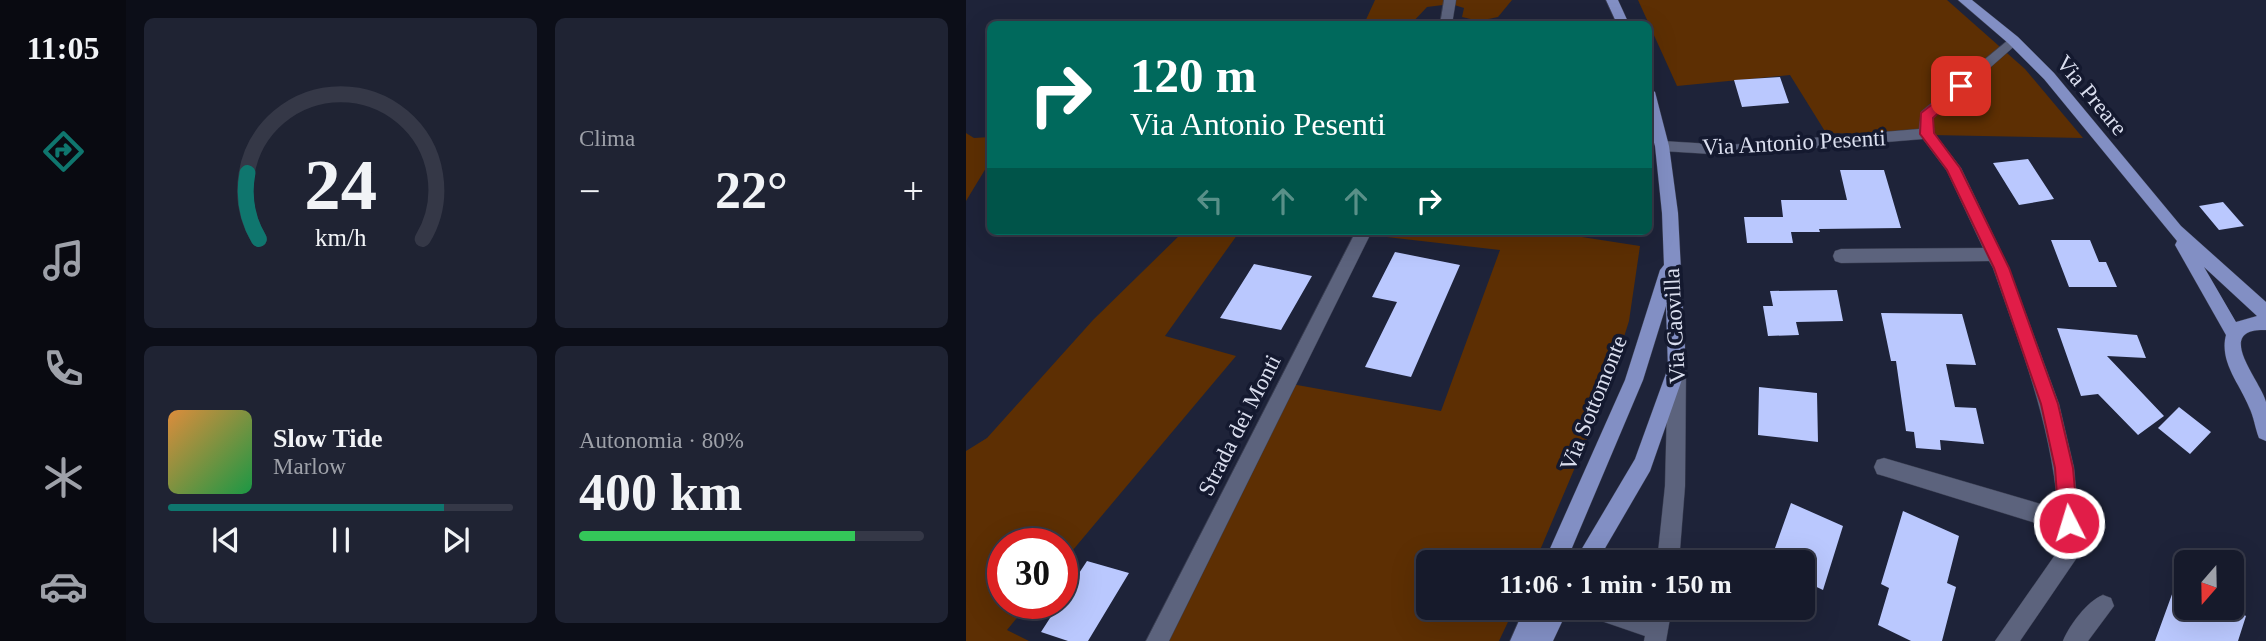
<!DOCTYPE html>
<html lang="it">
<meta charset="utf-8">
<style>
body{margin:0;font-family:Georgia,serif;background:#1f2333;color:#f1f3f6;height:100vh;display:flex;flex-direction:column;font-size:26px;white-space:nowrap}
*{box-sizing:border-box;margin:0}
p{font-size:23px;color:#9ea1a9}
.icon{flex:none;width:38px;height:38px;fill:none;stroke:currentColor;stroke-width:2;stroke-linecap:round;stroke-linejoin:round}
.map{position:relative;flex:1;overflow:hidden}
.side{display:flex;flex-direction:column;gap:18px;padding:18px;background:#0c0e18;width:840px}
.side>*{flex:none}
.hud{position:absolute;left:21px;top:21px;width:665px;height:214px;border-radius:10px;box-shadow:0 7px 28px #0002,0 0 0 2px #353847;background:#00695c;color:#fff;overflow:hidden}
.needle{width:46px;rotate:200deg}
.fabs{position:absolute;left:1208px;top:550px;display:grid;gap:14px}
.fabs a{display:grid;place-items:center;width:70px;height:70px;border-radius:10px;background:#161a2b;box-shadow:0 7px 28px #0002,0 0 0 2px #353847;font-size:35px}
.speed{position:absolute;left:21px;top:528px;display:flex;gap:14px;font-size:35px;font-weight:700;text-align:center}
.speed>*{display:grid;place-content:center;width:91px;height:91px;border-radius:50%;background:#161a2b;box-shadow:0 7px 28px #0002,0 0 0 2px #353847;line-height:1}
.speed .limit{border:10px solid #d22;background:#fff;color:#111}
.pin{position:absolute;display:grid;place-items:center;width:60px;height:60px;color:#fff;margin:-30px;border-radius:14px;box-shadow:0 4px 10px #0006}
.me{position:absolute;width:77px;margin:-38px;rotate:355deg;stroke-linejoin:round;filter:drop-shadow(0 0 5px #0008)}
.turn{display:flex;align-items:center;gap:24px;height:147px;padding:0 28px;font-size:32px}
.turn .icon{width:91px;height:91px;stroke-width:2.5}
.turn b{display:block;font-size:49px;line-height:60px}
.lanes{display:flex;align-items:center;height:66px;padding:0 28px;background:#0003;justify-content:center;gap:35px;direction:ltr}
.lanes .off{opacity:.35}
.big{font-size:52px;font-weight:700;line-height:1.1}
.side .card{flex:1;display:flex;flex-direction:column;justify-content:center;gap:10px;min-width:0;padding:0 24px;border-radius:10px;background:#1f2333}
.side .dial{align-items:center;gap:0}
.dial svg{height:182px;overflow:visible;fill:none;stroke:#353847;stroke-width:7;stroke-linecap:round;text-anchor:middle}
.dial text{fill:#f1f3f6;stroke:none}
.song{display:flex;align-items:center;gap:21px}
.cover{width:84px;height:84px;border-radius:10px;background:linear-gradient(135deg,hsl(30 70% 55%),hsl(140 70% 35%))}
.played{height:7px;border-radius:4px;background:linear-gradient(90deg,#0f766e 80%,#353847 80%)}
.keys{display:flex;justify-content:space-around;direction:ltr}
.heat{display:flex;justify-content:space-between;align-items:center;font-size:38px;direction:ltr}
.charge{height:10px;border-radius:5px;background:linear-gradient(90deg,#34c759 80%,#353847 0)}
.side .tiles{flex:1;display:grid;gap:18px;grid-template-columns:repeat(2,1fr)}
.trip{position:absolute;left:450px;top:550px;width:399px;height:70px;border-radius:10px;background:#161a2b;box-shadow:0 7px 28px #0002,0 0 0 2px #353847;font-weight:700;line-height:70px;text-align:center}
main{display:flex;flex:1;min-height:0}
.tab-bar{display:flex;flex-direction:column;width:126px;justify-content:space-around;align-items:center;background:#090a11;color:#9ea1a9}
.tab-bar .icon{width:49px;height:49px}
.tab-bar .selected{color:#0f766e}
.tab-bar b{font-size:32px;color:#f1f3f6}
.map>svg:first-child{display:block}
.green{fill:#5d2f03}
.building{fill:#bac8fe}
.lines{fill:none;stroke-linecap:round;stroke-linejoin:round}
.minor-casing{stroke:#3a3e51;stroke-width:1}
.major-casing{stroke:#3a3e51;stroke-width:1}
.minor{fill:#5c637d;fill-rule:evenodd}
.major{fill:#828fc4;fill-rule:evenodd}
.route{fill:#e11d48;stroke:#92132f;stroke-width:2}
.labels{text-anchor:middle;stroke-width:7;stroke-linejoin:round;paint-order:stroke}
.street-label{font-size:23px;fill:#dadeee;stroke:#14192f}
</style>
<main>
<nav class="tab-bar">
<b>11:05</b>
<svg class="icon selected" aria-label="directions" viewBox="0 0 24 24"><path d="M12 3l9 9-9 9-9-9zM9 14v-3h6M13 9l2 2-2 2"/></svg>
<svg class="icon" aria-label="music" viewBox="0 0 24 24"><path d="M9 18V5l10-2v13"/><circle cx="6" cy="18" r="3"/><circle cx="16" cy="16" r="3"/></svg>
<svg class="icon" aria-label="phone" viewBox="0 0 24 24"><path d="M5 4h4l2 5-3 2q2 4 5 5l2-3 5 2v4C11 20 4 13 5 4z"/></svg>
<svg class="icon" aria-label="climate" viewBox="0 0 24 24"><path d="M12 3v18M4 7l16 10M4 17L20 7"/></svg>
<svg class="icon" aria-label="car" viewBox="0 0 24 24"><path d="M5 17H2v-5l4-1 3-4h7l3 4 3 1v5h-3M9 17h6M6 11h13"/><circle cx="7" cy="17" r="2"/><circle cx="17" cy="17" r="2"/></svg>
</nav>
<section class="side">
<div class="tiles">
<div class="card dial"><svg viewBox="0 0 100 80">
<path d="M14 69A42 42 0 1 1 86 69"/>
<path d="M14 69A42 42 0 0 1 9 40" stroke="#0f766e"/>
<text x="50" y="56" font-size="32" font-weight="700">24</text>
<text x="50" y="72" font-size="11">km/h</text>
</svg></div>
<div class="card"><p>Clima</p>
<div class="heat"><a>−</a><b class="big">22°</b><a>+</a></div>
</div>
<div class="card">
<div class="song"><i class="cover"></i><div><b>Slow Tide</b><p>Marlow</p></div></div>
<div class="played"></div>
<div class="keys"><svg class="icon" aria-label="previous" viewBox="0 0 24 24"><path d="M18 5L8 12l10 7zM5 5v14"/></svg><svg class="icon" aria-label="pause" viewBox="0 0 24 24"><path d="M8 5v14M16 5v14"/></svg><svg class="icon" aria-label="next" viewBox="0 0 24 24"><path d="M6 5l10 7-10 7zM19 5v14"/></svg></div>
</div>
<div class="card"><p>Autonomia · 80%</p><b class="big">400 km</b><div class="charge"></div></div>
</div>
</section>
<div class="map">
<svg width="1300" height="641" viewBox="0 0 1300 641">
<rect width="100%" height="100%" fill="#1e2339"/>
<path class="green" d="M409,0h137l-14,17 -19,4 -17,-4 2,-9 -13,-4 -24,3 -16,17h-47z
M672,0h309l78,69 58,69 -257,-5 -36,-58 -113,11z
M0,133l8,5 16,-1v18l-4,13 -20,33z
M218,231h56l-75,105 71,20 -174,207v-19h-59v60h25l-21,26 22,11h-63v-190l21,-13 106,-118z
M368,231h209l97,15 -11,75 -23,73 -71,168h-107v45h87l-16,34h-350l137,-258 155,28 59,-161z"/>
<path class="building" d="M814,77l9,26 -47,4 -8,-27z
M1062,159l26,40 -35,6 -26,-42z
M874,170h44l17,58 -82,1 1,3h-29l2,11h-46l-3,-26h39l-2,-17h66z
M1257,202l21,24 -25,4 -20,-24z
M1085,240h39l9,22h7l11,25h-48z
M429,252l65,13 -49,112 -46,-10 32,-65 -25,-5z
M288,264l58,12 -31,54 -61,-12z
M871,290l6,31 -47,1 3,13 -31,1 -5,-30h10l-3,-15z
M915,313l81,1 14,51 -30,-1 9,43 21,1 8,36 -44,-4 1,10 -25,-2 -2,-16 -8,-1 -10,-70h-5z
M1091,328l80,7 9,23 -39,-2 57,60 -26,19 -40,-41 -17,2z
M793,387l58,6 1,49 -60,-7z
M1213,407l32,25 -21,22 -32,-26z
M825,503l52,23 -20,64 -21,-10v-18h-32z
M937,511l56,25 -12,47 9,4 -14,54h-31l-33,-16 11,-37 -8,-4z
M121,561l42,12 -41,68h-20l-27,-9 18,-28h3v-5z
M1217,564l3,1v42h46l14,9 -8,25h-83z"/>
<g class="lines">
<g class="minor-casing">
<path id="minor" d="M478,0h12l-4,24h-12z
M1047,36l5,1v6l-85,75 1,15 27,35 48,100 50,136 15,64 5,55 -3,36 -56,82h-25l60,-86 3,-25 -174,-54 -7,-2 -3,-7 3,-7 7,-2 174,51c-8,-89 -36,-158 -65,-241l-4,-7 -148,2 -6,-2 -2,-5 2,-5 6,-2 142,-1 -36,-77 -24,-32 -195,16 -66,-4 -7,-5 7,-5 66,4 191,-16 2,-17z
M390,231h16l-203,410h-23z
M711,360l6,2 3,6 -1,118 -6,76h-22l8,-76 3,-118 3,-6z
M1137,595l8,3 3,8 -26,35h-25c6,-15 24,-40 40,-46z
M615,607h45l23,8 1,-8h22l-6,34h-22l1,-5 -61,-21z"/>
</g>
<g class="major-casing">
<path id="major" d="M640,0h12l11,24h-12z
M992,0h14l46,37 36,36 127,153 85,76v28c-54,-2 -5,51 0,72 0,11 0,27 0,39l-7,-3c-4,-10 -5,-21 -10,-31 -9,-23 -30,-45 -23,-72l-51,-90 2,-4 -133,-162 -36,-36zM1238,267l53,49 -21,6z
M682,87l7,5 14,54 9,67 8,155 -36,103 -53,91h-23l61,-103 33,-91 -2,-62 -23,74 -77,182h-22l81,-182 35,-110 4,-5 -2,-52 -7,-67 -7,-24z
M559,607h44l-16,34h-43z"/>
</g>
<use href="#minor" class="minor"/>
<use href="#major" class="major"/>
</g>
<path class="route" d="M995,82l6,4 -2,3 -32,29 1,15 26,35 49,100 49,136 15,64 5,55 -3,7 -6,2 -7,-2 -3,-7 -4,-55 -14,-64 -47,-136 -47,-98 -27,-36 1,-21z"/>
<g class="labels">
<g class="street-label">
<text transform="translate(1126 95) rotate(50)" y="8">Via Preare</text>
<text transform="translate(828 142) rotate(-3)" y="8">Via Antonio Pesenti</text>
<text transform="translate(708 326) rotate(-93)" y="8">Via Caovilla</text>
<text transform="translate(627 403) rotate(-68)" y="8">Via Sottomonte</text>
<text transform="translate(273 425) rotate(-63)" y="8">Strada dei Monti</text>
</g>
</g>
</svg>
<div class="fabs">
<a><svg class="needle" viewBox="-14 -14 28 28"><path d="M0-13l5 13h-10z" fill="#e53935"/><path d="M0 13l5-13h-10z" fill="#9ea1a9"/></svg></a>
</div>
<div class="speed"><div class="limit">30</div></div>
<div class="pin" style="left:995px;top:86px;background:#d93025"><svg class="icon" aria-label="arrive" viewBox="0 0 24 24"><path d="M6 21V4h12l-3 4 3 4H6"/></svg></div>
<svg class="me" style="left:1103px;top:523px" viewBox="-20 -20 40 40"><circle r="17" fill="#e11d48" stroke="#fff" stroke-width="3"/><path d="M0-11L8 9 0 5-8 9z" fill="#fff"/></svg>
<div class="trip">11:06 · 1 min · 150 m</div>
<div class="hud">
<div class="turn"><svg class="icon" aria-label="right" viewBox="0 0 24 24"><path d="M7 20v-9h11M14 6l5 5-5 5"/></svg><div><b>120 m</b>Via Antonio Pesenti</div></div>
<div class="lanes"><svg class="icon off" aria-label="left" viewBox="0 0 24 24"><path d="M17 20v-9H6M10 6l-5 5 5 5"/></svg><svg class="icon off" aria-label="ahead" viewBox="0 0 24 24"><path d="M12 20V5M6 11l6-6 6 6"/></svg><svg class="icon off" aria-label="ahead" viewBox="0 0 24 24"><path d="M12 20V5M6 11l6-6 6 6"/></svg><svg class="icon" aria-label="right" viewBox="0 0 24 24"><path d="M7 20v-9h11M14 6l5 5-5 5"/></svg></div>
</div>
</div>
</main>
